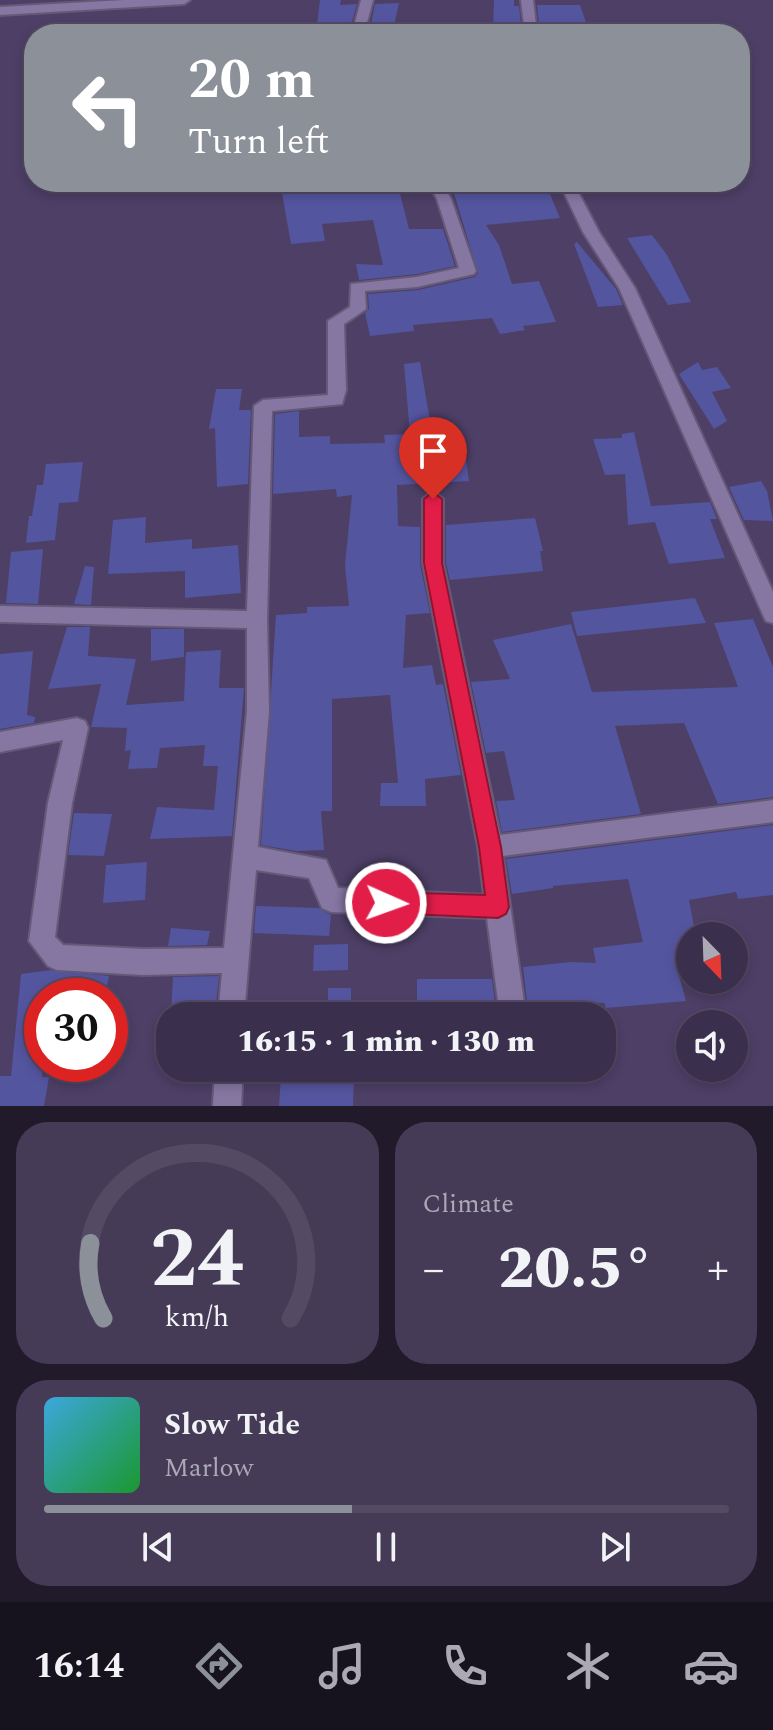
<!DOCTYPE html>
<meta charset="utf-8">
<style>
body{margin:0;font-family:Spectral,serif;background:#453b56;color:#f1f3f6;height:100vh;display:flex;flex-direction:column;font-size:30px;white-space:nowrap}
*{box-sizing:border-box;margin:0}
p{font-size:26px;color:#aba9b5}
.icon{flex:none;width:44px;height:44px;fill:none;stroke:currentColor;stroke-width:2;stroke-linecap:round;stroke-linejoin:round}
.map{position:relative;height:1106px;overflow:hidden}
.drawer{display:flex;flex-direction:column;gap:16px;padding:16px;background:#201a2a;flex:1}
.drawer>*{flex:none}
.top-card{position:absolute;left:24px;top:24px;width:726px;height:168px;border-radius:32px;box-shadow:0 4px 12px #0003,0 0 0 2px #544a64;background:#8c9099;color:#fff;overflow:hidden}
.needle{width:52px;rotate:157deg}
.fabs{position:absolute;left:676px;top:922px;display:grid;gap:16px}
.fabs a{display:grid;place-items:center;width:72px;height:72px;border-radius:50%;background:#3a2f4c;box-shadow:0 4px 12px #0003,0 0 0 2px #544a64;font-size:40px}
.speed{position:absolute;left:24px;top:978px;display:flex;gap:16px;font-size:40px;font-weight:700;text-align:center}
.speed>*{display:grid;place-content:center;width:104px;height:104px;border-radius:50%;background:#3a2f4c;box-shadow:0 4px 12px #0003,0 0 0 2px #544a64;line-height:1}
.speed .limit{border:12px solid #d22;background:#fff;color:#111}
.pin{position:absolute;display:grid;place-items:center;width:68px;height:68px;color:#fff;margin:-82px -34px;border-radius:50% 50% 50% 0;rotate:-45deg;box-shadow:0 0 8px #0007}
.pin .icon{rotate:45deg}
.me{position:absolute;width:88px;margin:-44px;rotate:92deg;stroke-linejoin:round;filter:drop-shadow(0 0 6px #0008)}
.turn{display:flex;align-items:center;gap:28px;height:168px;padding:0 32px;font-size:36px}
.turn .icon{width:104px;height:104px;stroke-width:2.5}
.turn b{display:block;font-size:56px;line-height:68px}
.big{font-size:60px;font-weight:800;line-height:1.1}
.drawer .card{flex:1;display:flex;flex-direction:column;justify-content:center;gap:12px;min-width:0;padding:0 28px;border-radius:32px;background:#453b56}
.drawer .dial{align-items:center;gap:0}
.dial svg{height:208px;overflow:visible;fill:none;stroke:#544a64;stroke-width:7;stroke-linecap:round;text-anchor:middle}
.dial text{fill:#f1f3f6;stroke:none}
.song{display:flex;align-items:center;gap:24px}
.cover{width:96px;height:96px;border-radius:12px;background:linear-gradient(135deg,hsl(200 70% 55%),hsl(130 70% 35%))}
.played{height:8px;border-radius:4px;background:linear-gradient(90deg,#8c9099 45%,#544a64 45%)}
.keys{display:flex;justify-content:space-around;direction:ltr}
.heat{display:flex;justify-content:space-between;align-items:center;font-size:44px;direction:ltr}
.drawer .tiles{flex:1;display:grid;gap:16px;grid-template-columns:1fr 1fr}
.card:last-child{grid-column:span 2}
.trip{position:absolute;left:156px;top:1002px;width:460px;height:80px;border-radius:32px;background:#3a2f4c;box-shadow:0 4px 12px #0003,0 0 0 2px #544a64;font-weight:800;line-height:80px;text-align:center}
.menu{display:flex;height:128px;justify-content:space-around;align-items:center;background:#17131e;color:#aba9b5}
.menu .icon{width:56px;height:56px}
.menu .selected{color:#8c9099}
.menu b{font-size:36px;color:#f1f3f6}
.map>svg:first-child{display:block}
.building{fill:#54559f}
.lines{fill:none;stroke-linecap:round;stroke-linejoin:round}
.minor-casing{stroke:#655978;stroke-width:4}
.minor{fill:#8677a2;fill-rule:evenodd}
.route{fill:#e11d48;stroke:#92132f;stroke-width:2}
</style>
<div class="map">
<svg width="773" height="1106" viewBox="0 0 773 1106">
<rect width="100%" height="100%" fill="#4d3f66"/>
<path class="building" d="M320,0h21l-1,5 17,-1 -8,28 -33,1z
M494,0h20v6h5l3,28 -29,-2z
M399,3l-7,31h-23l6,-30z
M537,5h43l10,29h-50z
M280,182h117l12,47h34l12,37 -38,8 -58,6 -3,-16 27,1 -10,-45 -51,4 3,17 -34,3z
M459,182l1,3v-3h30l1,4 54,-4 15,36 -74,7 13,20 13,39 27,-3 17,41 -33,4 2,4 -25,4 -8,-16 -79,7 1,6 -44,5 -5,-23 4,-4 -1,-15 50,-4 57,-13 3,-4 -27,-90z
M652,235l15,20 24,47 -23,3 -41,-67z
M577,242l39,47 7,16 -25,2 -24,-63z
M420,362l17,100 29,-2 3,21 -72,4 1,41 22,1v37l10,49 -24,2 -3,53 29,-3 4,20 7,-1 18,91 -36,4 1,27h-46l1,-23h17l-8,-88 -58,4v112h-11l3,39 -27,1 -36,-6 15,-230 31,-2v-6l42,-1 -4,-41 7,-70 -15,2 -1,-8 -63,5 2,-80 24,-3v26l31,-1v8l55,-1 -1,-8 26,-1 -6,-70z
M698,362l4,8 15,-3 14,21 -19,4 15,29 -13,8 -35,-55z
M216,389h26l-3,21h12l-3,74 -31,3 -2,-59 -6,1z
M634,432l17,74 59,-4 7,17h-7l15,39 -56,6 -14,-42 -27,3 -3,-51 -20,1 -12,-36 29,-1v-4z
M83,462l-5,40 -19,1 -4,37 -29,3 3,-27h3l5,-31h6l3,-21z
M761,481l6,10 6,30 -29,-1 -15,-33z
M146,517l-1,26 47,-4v10l46,-4 3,48 -56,5v-27l-77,3 5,-54z
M535,518l8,33h-3l3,20 -93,9 -4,-17v-38z
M43,549l-5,55 -32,-1 5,-51z
M85,566l9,1 -3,38 -17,-1z
M695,598l11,25 -129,13 -6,-24z
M753,619l20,48v130l-55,7 -34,-81 -69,3 26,88 -139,18 -6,-31 19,-1 -11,-49 -18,2 -15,-71 39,-3 -17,-39 78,-16 21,68 146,-5 -24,-64z
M67,627h23l-2,29 48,3 -10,46 58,-4 2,-49 35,-2 -2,38h25l-12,148 -82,3 7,-32 57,3 4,-44h-15l2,-21 -45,3 -3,20 -29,1 3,-19 -6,1 2,-23 -36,-1 10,-43 -53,5z
M151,629h33v28l-33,4z
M33,651l-6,64 8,2 -1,6 -34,6v-75z
M74,813l38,1 -8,42 -36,-1z
M773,825v70l-35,4 -2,-7 -47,8 7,36h-6v22h-16l12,43 -80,7 -2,-5 -48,-2 1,6 -29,3 -5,-43 48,-5 25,1 -3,-15 50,-6 -15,-63 -75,7v2l-41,6 -6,-35z
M147,862l-2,38 -42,3 3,-38z
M256,906l63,2 12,7 -2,21 -75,-3z
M171,928l39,3 -3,14 -39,1z
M348,944v26l-35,1 1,-26z
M51,970l58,6 -4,20h-63v81h7l-5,29h-44v-30h11l10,-102z
M219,976l-4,37 -44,3 2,-39z
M417,979h75l4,31h-32v-6h-47z
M328,988h23v28h-23z
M281,1076h73l-1,30h-74z"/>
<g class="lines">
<g class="minor-casing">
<path id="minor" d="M124,0h66l-6,4 -184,11v-8z
M361,0h12l-9,34h-12z
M521,0h12l4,34h-12z
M428,182h14l9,17 25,72 -2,3 -57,13 -52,4 1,18 -22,15 2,66 -4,14 -70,7 -5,209 2,91 -11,136 68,13 12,28 146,7 -6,-48 -55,-284v-64l10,-7 10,7v64l57,272 273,-35v22l-270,34 23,160h-26l-13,-98 -156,-6 -9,-4 -13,-30 -53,-8 -12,146h-26l4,-43 -79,2 -86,-5 -9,-4 -19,-25 19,-138 15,-63 -63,12v-20l77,-14 8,3 3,7 -16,75 -17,134 8,8 80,4 81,-1 23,-237v-83l-247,-6v-16l247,5 7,-205 9,-6 65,-5v-74l22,-14 1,-23 66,-7 42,-9 -22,-69z
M559,182h14l26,50 36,56 138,304v31l-7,-2 -3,-6 -144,-327 -36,-56z
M215,1068h28l-2,38h-28z"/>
</g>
<use href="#minor" class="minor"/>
</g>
<path class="route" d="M433,492l9,7v64l59,284 8,60 -3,7 -8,4 -112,-5 -8,-3 -3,-7 3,-8 8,-3 99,3 -6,-48 -55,-284v-64z"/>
</svg>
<div class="fabs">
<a><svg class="needle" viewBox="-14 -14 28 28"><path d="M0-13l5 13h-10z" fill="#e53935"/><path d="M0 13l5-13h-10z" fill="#aba9b5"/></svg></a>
<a><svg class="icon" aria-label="sound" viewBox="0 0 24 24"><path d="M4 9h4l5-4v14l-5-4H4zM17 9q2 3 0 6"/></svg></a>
</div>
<div class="speed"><div class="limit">30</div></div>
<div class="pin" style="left:433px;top:499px;background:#d93025"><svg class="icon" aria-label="arrive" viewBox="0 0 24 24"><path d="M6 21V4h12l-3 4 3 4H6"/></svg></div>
<svg class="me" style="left:386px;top:903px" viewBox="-20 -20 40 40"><circle r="17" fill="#e11d48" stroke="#fff" stroke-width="3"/><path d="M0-11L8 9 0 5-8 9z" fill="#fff"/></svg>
<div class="trip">16:15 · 1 min · 130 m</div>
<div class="top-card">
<div class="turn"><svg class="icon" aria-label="left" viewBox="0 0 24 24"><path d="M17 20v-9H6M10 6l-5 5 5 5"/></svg><div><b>20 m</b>Turn left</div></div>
</div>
</div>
<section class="drawer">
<div class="tiles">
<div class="card dial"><svg viewBox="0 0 100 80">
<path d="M14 69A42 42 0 1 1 86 69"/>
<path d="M14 69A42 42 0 0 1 9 40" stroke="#8c9099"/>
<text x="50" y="56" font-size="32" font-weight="700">24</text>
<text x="50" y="72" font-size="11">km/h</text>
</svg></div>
<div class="card"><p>Climate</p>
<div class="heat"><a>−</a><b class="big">20.5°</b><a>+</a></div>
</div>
<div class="card">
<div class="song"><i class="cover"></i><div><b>Slow Tide</b><p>Marlow</p></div></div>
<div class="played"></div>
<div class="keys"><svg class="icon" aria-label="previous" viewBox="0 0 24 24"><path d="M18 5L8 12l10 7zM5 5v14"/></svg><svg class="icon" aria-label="pause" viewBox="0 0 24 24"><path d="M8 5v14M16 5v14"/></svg><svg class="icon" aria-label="next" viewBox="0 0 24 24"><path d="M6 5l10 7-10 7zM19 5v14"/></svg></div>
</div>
</div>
</section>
<nav class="menu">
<b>16:14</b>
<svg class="icon selected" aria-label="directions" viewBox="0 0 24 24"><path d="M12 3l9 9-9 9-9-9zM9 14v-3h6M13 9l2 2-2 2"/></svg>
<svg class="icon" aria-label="music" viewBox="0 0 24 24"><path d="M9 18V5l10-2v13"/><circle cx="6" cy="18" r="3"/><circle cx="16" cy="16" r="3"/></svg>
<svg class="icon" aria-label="phone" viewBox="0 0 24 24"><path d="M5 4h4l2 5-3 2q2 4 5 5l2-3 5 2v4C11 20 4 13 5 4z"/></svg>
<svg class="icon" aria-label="climate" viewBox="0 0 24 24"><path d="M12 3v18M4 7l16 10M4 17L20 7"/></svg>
<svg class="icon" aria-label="car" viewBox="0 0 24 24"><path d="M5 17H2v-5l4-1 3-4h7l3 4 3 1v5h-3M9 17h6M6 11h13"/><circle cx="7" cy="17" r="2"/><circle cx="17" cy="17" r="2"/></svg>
</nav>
